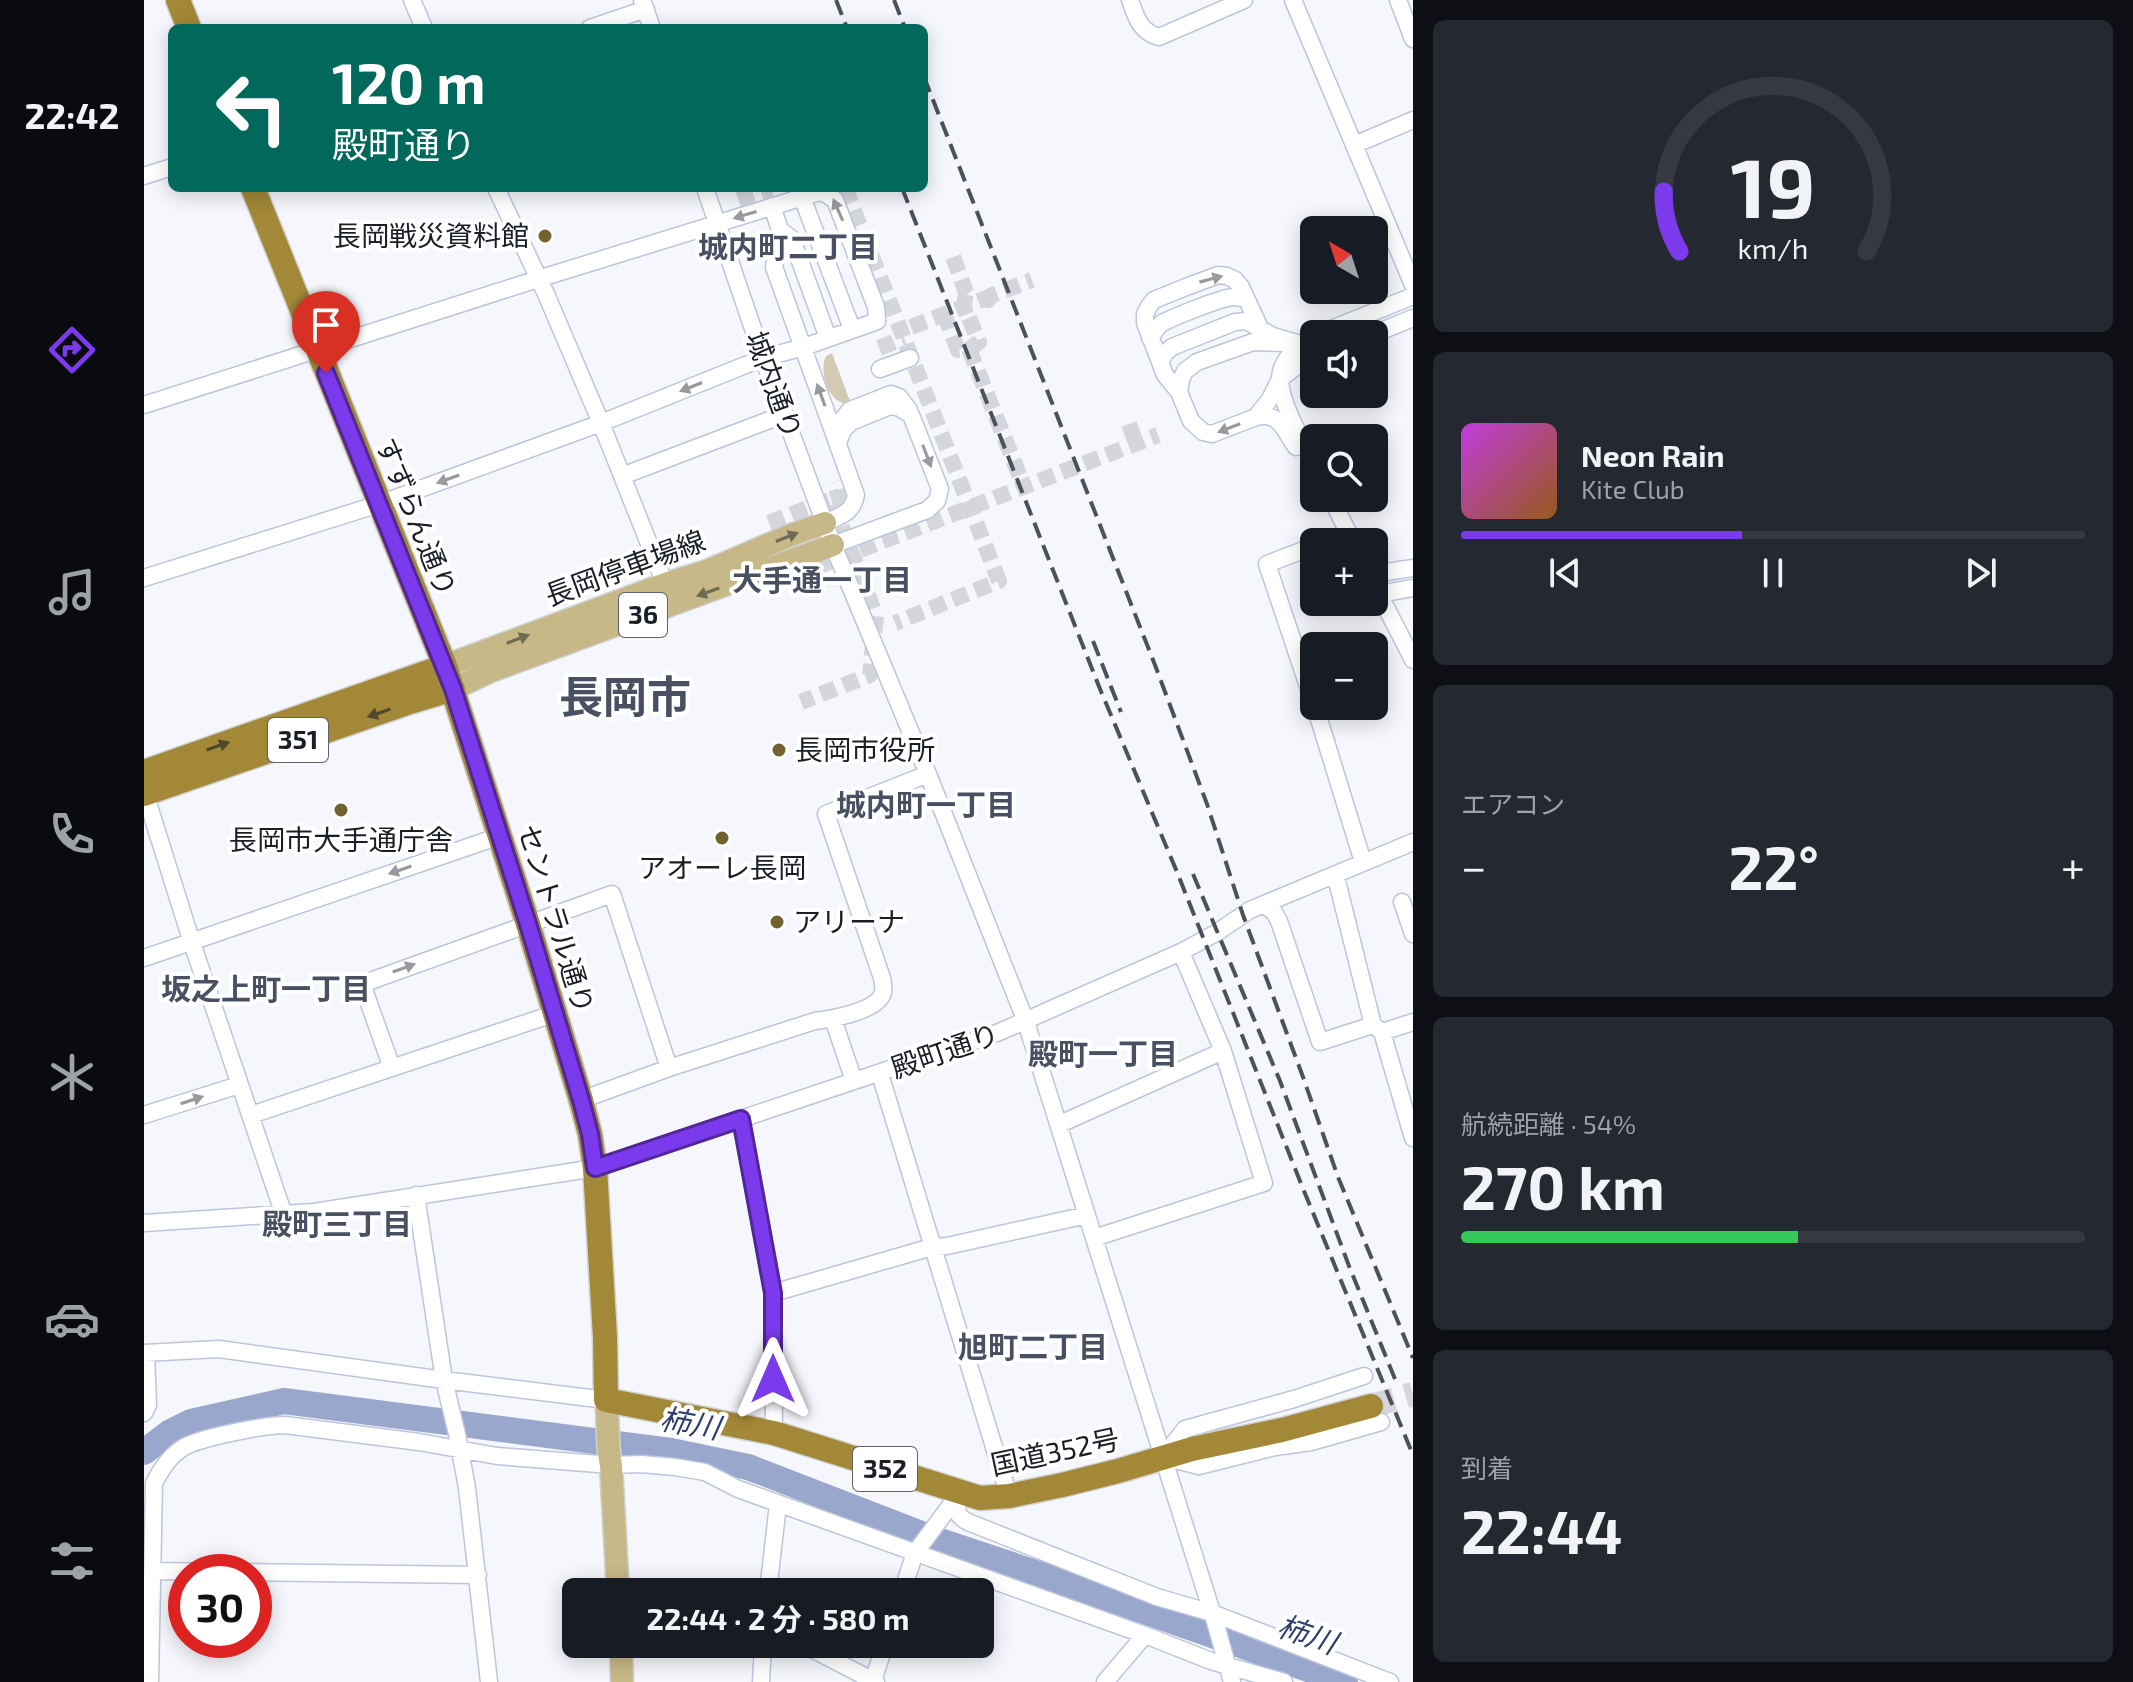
<!DOCTYPE html>
<html lang="ja">
<meta charset="utf-8">
<style>
body{margin:0;font-family:"Exo 2","Noto Sans JP",sans-serif;background:#242831;color:#f1f3f6;height:100vh;display:flex;flex-direction:column;font-size:30px;white-space:nowrap}
*{box-sizing:border-box;margin:0}
p{font-size:26px;color:#9ea1a6}
.icon{flex:none;width:44px;height:44px;fill:none;stroke:currentColor;stroke-width:2;stroke-linecap:round;stroke-linejoin:round}
.map{position:relative;flex:1;overflow:hidden}
.sheet{display:flex;flex-direction:column;gap:20px;padding:20px;background:#0d0f14;width:720px}
.sheet>*{flex:none}
.guide{position:absolute;left:24px;top:24px;width:760px;height:168px;border-radius:12px;box-shadow:0 4px 20px #0003;background:#00695c;color:#fff;overflow:hidden}
.needle{width:52px;rotate:321deg}
.tools{position:absolute;left:1156px;top:216px;display:grid;gap:16px}
.tools a{display:grid;place-items:center;width:88px;height:88px;border-radius:12px;background:#171b24;box-shadow:0 4px 20px #0003;font-size:40px}
.speed{position:absolute;left:24px;top:1554px;display:flex;gap:16px;font-size:40px;font-weight:700;text-align:center}
.speed>*{display:grid;place-content:center;width:104px;height:104px;border-radius:50%;background:#171b24;box-shadow:0 4px 20px #0003;line-height:1}
.speed .limit{border:12px solid #d22;background:#fff;color:#111}
.pin{position:absolute;display:grid;place-items:center;width:68px;height:68px;color:#fff;margin:-82px -34px;border-radius:50% 50% 50% 0;rotate:-45deg;box-shadow:0 0 8px #0007}
.pin .icon{rotate:45deg}
.me{position:absolute;width:88px;margin:-44px;rotate:0deg;stroke-linejoin:round;filter:drop-shadow(0 0 6px #0008)}
.turn{display:flex;align-items:center;gap:28px;height:168px;padding:0 32px;font-size:36px}
.turn .icon{width:104px;height:104px;stroke-width:2.5}
.turn b{display:block;font-size:56px;line-height:68px}
.big{font-size:60px;font-weight:700;line-height:1.1}
.sheet .widget{flex:1;display:flex;flex-direction:column;justify-content:center;gap:12px;min-width:0;padding:0 28px;border-radius:12px;background:#242831}
.sheet .dial{align-items:center;gap:0}
.dial svg{height:208px;overflow:visible;fill:none;stroke:#363941;stroke-width:7;stroke-linecap:round;text-anchor:middle}
.dial text{fill:#f1f3f6;stroke:none}
.song{display:flex;align-items:center;gap:24px}
.cover{width:96px;height:96px;border-radius:12px;background:linear-gradient(135deg,hsl(290 70% 55%),hsl(30 70% 35%))}
.played{height:8px;border-radius:4px;background:linear-gradient(90deg,#7c3aed 45%,#363941 45%)}
.keys{display:flex;justify-content:space-around;direction:ltr}
.heat{display:flex;justify-content:space-between;align-items:center;font-size:44px;direction:ltr}
.charge{height:12px;border-radius:6px;background:linear-gradient(90deg,#34c759 54%,#363941 0)}
.trip{position:absolute;left:418px;top:1578px;width:432px;height:80px;border-radius:12px;background:#171b24;box-shadow:0 4px 20px #0003;font-weight:700;line-height:80px;text-align:center}
main{display:flex;flex:1;min-height:0}
.tabs{display:flex;flex-direction:column;width:144px;justify-content:space-around;align-items:center;background:#090b0e;color:#9ea1a6}
.tabs .icon{width:56px;height:56px}
.tabs .current{color:#7c3aed}
.tabs b{font-size:36px;color:#f1f3f6}
.map>svg:first-child{display:block}
.green{fill:#d2cab2}
.lines{fill:none;stroke-linecap:round;stroke-linejoin:round}
.river{stroke:#99a7cc;stroke-width:26}
.minor-tunnel{stroke:#d4d6dc;stroke-width:16;stroke-dasharray:16 8;stroke-linecap:butt}
.highway-tunnel{stroke:#d4d6dc;stroke-width:24;stroke-dasharray:24 12;stroke-linecap:butt}
.minor-casing{stroke:#bcc5db;stroke-width:19}
.major-casing{stroke:#d1d2d4;stroke-width:25}
.highway-casing{stroke:#d1d2d4;stroke-width:27}
.minor{stroke:#fff;stroke-width:16}
.major{stroke:#c7b887;stroke-width:22}
.highway{stroke:#a28837;stroke-width:24}
.rail{stroke:#4d5158;stroke-width:4;stroke-dasharray:16 8;stroke-linecap:butt}
.oneway{fill:#989a9d}
.oneway2{fill:#706b56}
.oneway3{fill:#50482d}
.route-casing{stroke:#51269a;stroke-width:20}
.route{stroke:#7c3aed;stroke-width:14}
.poi-dot{fill:#736230;stroke:#fff;stroke-width:3}
.labels{text-anchor:middle;stroke-width:8;stroke-linejoin:round;paint-order:stroke}
.shield{fill:#fff;stroke:#5f6267;stroke-width:2}
.shield-label{font-size:26px;font-weight:bold;fill:#1a1e26}
.poi-label{font-size:28px;fill:#1a1e26;stroke:#fff;text-anchor:start}
.street-label{font-size:28px;fill:#1a1e26;stroke:#fff}
.neighbourhood-label{font-size:30px;font-weight:bold;fill:#485062;stroke:#fff}
.water-label{font-size:30px;font-style:italic;fill:#2e3e6e;stroke:#fff}
.town-label{font-size:44px;font-weight:bold;fill:#485062;stroke:#fff}
</style>
<main>
<nav class="tabs">
<b>22:42</b>
<svg class="icon current" aria-label="directions" viewBox="0 0 24 24"><path d="M12 3l9 9-9 9-9-9zM9 14v-3h6M13 9l2 2-2 2"/></svg>
<svg class="icon" aria-label="music" viewBox="0 0 24 24"><path d="M9 18V5l10-2v13"/><circle cx="6" cy="18" r="3"/><circle cx="16" cy="16" r="3"/></svg>
<svg class="icon" aria-label="phone" viewBox="0 0 24 24"><path d="M5 4h4l2 5-3 2q2 4 5 5l2-3 5 2v4C11 20 4 13 5 4z"/></svg>
<svg class="icon" aria-label="climate" viewBox="0 0 24 24"><path d="M12 3v18M4 7l16 10M4 17L20 7"/></svg>
<svg class="icon" aria-label="car" viewBox="0 0 24 24"><path d="M5 17H2v-5l4-1 3-4h7l3 4 3 1v5h-3M9 17h6M6 11h13"/><circle cx="7" cy="17" r="2"/><circle cx="17" cy="17" r="2"/></svg>
<svg class="icon" aria-label="filters" viewBox="0 0 24 24"><path d="M4 7h16M4 17h16"/><circle cx="9" cy="7" r="2"/><circle cx="15" cy="17" r="2"/></svg>
</nav>
<div class="map">
<svg width="1269" height="1682" viewBox="0 0 1269 1682">
<rect width="100%" height="100%" fill="#f5f7fc"/>
<path class="green" d="M688,353l19,51c-22,2 -33,-31 -25,-48z"/>
<g class="lines">
<path class="river" d="M0,1452l25,-19 22,-11 93,-21 387,50 77,16 189,73 111,37 297,105"/>
<path class="minor-tunnel" d="M701,188l154,393 -104,42
M594,199l33,-11
M809,257l13,35 5,6
M840,299l4,1 2,-4 42,-16
M800,314l14,36 11,-1 10,-7 -15,-36 2,-14
M767,327l76,-29
M735,348l25,-10
M825,349l55,138
M985,424l7,19
M687,499l9,-3 -5,-14
M625,523l62,-24 45,117 -6,59 -69,27
M649,576l365,-141"/>
<path class="highway-tunnel" d="M1227,1406l42,-12"/>
<g class="minor-casing">
<path id="minor" d="M268,0l12,28
M498,0l10,28
M986,0c6,17 10,32 29,37l85,-37
M1149,0l120,285
M1254,0l15,39
M446,28l56,-19
M1210,145l59,-25
M0,176l28,-9
M352,188l50,106 55,129 64,161
M561,188l58,170 70,187 95,229 98,248 190,603 16,57
M658,197l50,132
M628,206l8,24 -6,37 82,228c-3,18 -16,21 -31,28
M636,230l12,9 36,99
M1116,328l-19,-41 -6,-7 -8,-4 -9,-1 -32,12 -32,13 -5,6 -4,8v9l20,52 14,17 12,29 12,11 9,2 44,-17 14,-18 10,-20 17,-13 17,-8
M1175,334l94,-38
M1230,334l39,-16
M1170,336c-16,7 -34,25 -34,43 1,26 22,61 34,83
M1006,338c4,-6 7,-11 12,-15 12,-6 60,-26 72,-26 4,0 8,1 12,2
M1016,362l5,-9 7,-6 63,-25 11,-1 27,15 27,8
M736,369l30,-11
M1035,392l2,-12 4,-9 12,-9 56,-20 29,1
M0,405l394,-126 278,-86 7,-1 12,8 41,107 1,14 -8,3 -65,23 -41,11 -162,65 -222,81 -235,74
M1112,417c24,-6 28,14 40,30
M694,425l12,-15 41,-16 8,3 10,13
M478,476l163,-62
M1187,498l22,44
M1180,542l24,-9
M689,545l94,-35 10,-9 3,-12 -29,-74 -11,-7 -10,-2 -39,16 -8,8 -5,13
M1170,546l-47,18 47,140
M1230,574l39,-6
M1230,584l39,76
M1235,594l34,-6
M1171,706l48,156
M0,790l48,153 92,272
M1190,875l4,10 35,140
M1258,902l11,32
M1120,905l10,7 5,9 41,121 53,-17 9,7 31,106
M0,958l356,-122
M689,1019l21,62
M1238,1032l31,-10
M248,1068l-30,-84 250,-90 57,174
M736,1074l129,422
M437,1100l88,-32 146,-47c17,-2 56,-9 66,-24 4,-6 2,-13 1,-19l-56,-164 102,-40
M0,1115l95,-30
M107,1115l302,-101
M597,1119l32,174 1,140
M916,1124l163,-73
M272,1195l28,185 13,54 10,54 22,194
M0,1223l170,-11 281,-44 402,-135 184,-81 35,-19 34,-23 163,-68
M950,1238l170,-55 -41,-132 -42,-99
M629,1293l159,-46 15,-1 140,-31
M0,1353l75,-4 225,31 162,20
M1220,1376l-70,23 -109,30 -22,28 36,9 76,-19 36,-5 70,-20
M0,1413l4,-8 -2,-52
M816,1493c-3,15 -7,21 8,29l189,75 55,16 178,69
M8,1571l326,4
M624,1592l10,-88
M758,1592l13,-39 41,-55
M658,1644l74,38
M729,1681l12,-37
M6,1682l4,-199c7,-13 14,-25 27,-34 14,-11 85,-24 104,-24l134,17 78,14 114,9 31,-1 33,3 30,5 33,17 407,146 66,26 73,21
M617,1682l2,-38
M961,1682l40,-47"/>
</g>
<g class="major-casing">
<path id="major" d="M301,666l220,-82 42,-13 84,-36 34,-12
M309,689l38,-18 342,-126
M462,1400c3,21 0,44 5,65l7,127
M477,1644l1,38"/>
</g>
<g class="highway-casing">
<path id="highway" d="M34,0l11,28
M109,188l192,478 83,258 53,176 9,34 5,34 10,169 1,63 168,33 206,65 29,-2 53,-11 56,-14 74,-22 90,-19 89,-24
M0,772l301,-106
M0,794l266,-92 43,-13"/>
</g>
<use href="#minor" class="minor"/>
<use href="#major" class="major"/>
<use href="#highway" class="highway"/>
<path class="rail" d="M692,0l11,28
M750,0l11,28
M780,77l231,588 52,139 36,111 60,162 35,100 75,181
M758,188l198,501 77,183 127,319 109,264
M949,641l28,71
M1049,874l87,207 69,185 46,113"/>
</g>
<defs><path id="oneway-solid" d="M-6-.8H1V-3.2L6.5 0L1 3.2V.8H-6Z" transform="scale(2)"/></defs>
<g class="oneway">
<use href="#oneway-solid" transform="translate(694 210) rotate(-114)"/>
<use href="#oneway-solid" transform="translate(601 215) rotate(163)"/>
<use href="#oneway-solid" transform="translate(1067 279) rotate(-15)"/>
<use href="#oneway-solid" transform="translate(547 387) rotate(158)"/>
<use href="#oneway-solid" transform="translate(677 395) rotate(-110)"/>
<use href="#oneway-solid" transform="translate(1085 428) rotate(159)"/>
<use href="#oneway-solid" transform="translate(783 456) rotate(69)"/>
<use href="#oneway-solid" transform="translate(304 479) rotate(160)"/>
<use href="#oneway-solid" transform="translate(256 870) rotate(161)"/>
<use href="#oneway-solid" transform="translate(260 968) rotate(-20)"/>
<use href="#oneway-solid" transform="translate(48 1100) rotate(-18)"/>
</g>
<g class="oneway2">
<use href="#oneway-solid" transform="translate(643 537) rotate(-22)"/>
<use href="#oneway-solid" transform="translate(564 592) rotate(160)"/>
<use href="#oneway-solid" transform="translate(374 639) rotate(-21)"/>
</g>
<g class="oneway3">
<use href="#oneway-solid" transform="translate(235 713) rotate(161)"/>
<use href="#oneway-solid" transform="translate(74 746) rotate(-19)"/>
</g>
<g class="lines">
<g class="route-casing">
<path id="route" d="M182,373l127,316 75,235 53,176 9,34 5,34 146,-49 32,174v86"/>
</g>
<use href="#route" class="route"/>
</g>
<g class="poi-dot">
<circle cx="401" cy="236" r="8"/>
<circle cx="635" cy="750" r="8"/>
<circle cx="197" cy="810" r="8"/>
<circle cx="578" cy="838" r="8"/>
<circle cx="633" cy="922" r="8"/>
</g>
<g class="labels">
<g class="shield">
<rect x="475" y="593" width="48" height="44" rx="6"/>
<rect x="124" y="718" width="60" height="44" rx="6"/>
<rect x="709" y="1447" width="64" height="44" rx="6"/>
</g>
<g class="shield-label">
<text x="499" y="624">36</text>
<text x="154" y="749">351</text>
<text x="741" y="1478">352</text>
</g>
<g class="poi-label">
<text x="385" y="246" text-anchor="end">長岡戦災資料館</text>
<text x="651" y="760">長岡市役所</text>
<text x="197" y="850" text-anchor="middle">長岡市大手通庁舎</text>
<text x="578" y="878" text-anchor="middle">アオーレ長岡</text>
<text x="649" y="932">アリーナ</text>
</g>
<g class="street-label">
<text transform="translate(630 385) rotate(70)" y="10">城内通り</text>
<text transform="translate(272 517) rotate(68)" y="10">すずらん通り</text>
<text transform="translate(481 568) rotate(-20)" y="10">長岡停車場線</text>
<text transform="translate(412 919) rotate(73)" y="10">セントラル通り</text>
<text transform="translate(801 1051) rotate(-19)" y="10">殿町通り</text>
<text transform="translate(911 1452) rotate(-12)" y="10">国道352号</text>
</g>
<g class="neighbourhood-label">
<text x="644" y="258">城内町二丁目</text>
<text x="678" y="591">大手通一丁目</text>
<text x="782" y="816">城内町一丁目</text>
<text x="122" y="1000">坂之上町一丁目</text>
<text x="959" y="1065">殿町一丁目</text>
<text x="193" y="1235">殿町三丁目</text>
<text x="889" y="1358">旭町二丁目</text>
</g>
<g class="water-label">
<text transform="translate(546 1424) rotate(10)" y="10">柿川</text>
<text transform="translate(1163 1635) rotate(19)" y="10">柿川</text>
</g>
<g class="town-label">
<text x="481" y="713">長岡市</text>
</g>
</g>
</svg>
<div class="tools">
<a><svg class="needle" viewBox="-14 -14 28 28"><path d="M0-13l5 13h-10z" fill="#e53935"/><path d="M0 13l5-13h-10z" fill="#9ea1a6"/></svg></a>
<a><svg class="icon" aria-label="sound" viewBox="0 0 24 24"><path d="M4 9h4l5-4v14l-5-4H4zM17 9q2 3 0 6"/></svg></a>
<a><svg class="icon" aria-label="search" viewBox="0 0 24 24"><circle cx="10" cy="10" r="6"/><path d="M15 15l6 6"/></svg></a>
<a>+</a>
<a>−</a>
</div>
<div class="speed"><div class="limit">30</div></div>
<div class="pin" style="left:182px;top:373px;background:#d93025"><svg class="icon" aria-label="arrive" viewBox="0 0 24 24"><path d="M6 21V4h12l-3 4 3 4H6"/></svg></div>
<svg class="me" style="left:629px;top:1379px" viewBox="-20 -20 40 40"><path d="M0-17L14 15 0 8-14 15z" fill="#7c3aed" stroke="#fff" stroke-width="4"/></svg>
<div class="trip">22:44 · 2 分 · 580 m</div>
<div class="guide">
<div class="turn"><svg class="icon" aria-label="left" viewBox="0 0 24 24"><path d="M17 20v-9H6M10 6l-5 5 5 5"/></svg><div><b>120 m</b>殿町通り</div></div>
</div>
</div>
<section class="sheet">
<div class="widget dial"><svg viewBox="0 0 100 80">
<path d="M14 69A42 42 0 1 1 86 69"/>
<path d="M14 69A42 42 0 0 1 8 46" stroke="#7c3aed"/>
<text x="50" y="56" font-size="32" font-weight="700">19</text>
<text x="50" y="72" font-size="11">km/h</text>
</svg></div>
<div class="widget">
<div class="song"><i class="cover"></i><div><b>Neon Rain</b><p>Kite Club</p></div></div>
<div class="played"></div>
<div class="keys"><svg class="icon" aria-label="previous" viewBox="0 0 24 24"><path d="M18 5L8 12l10 7zM5 5v14"/></svg><svg class="icon" aria-label="pause" viewBox="0 0 24 24"><path d="M8 5v14M16 5v14"/></svg><svg class="icon" aria-label="next" viewBox="0 0 24 24"><path d="M6 5l10 7-10 7zM19 5v14"/></svg></div>
</div>
<div class="widget"><p>エアコン</p>
<div class="heat"><a>−</a><b class="big">22°</b><a>+</a></div>
</div>
<div class="widget"><p>航続距離 · 54%</p><b class="big">270 km</b><div class="charge"></div></div>
<div class="widget"><p>到着</p><b class="big">22:44</b></div>
</section>
</main>
